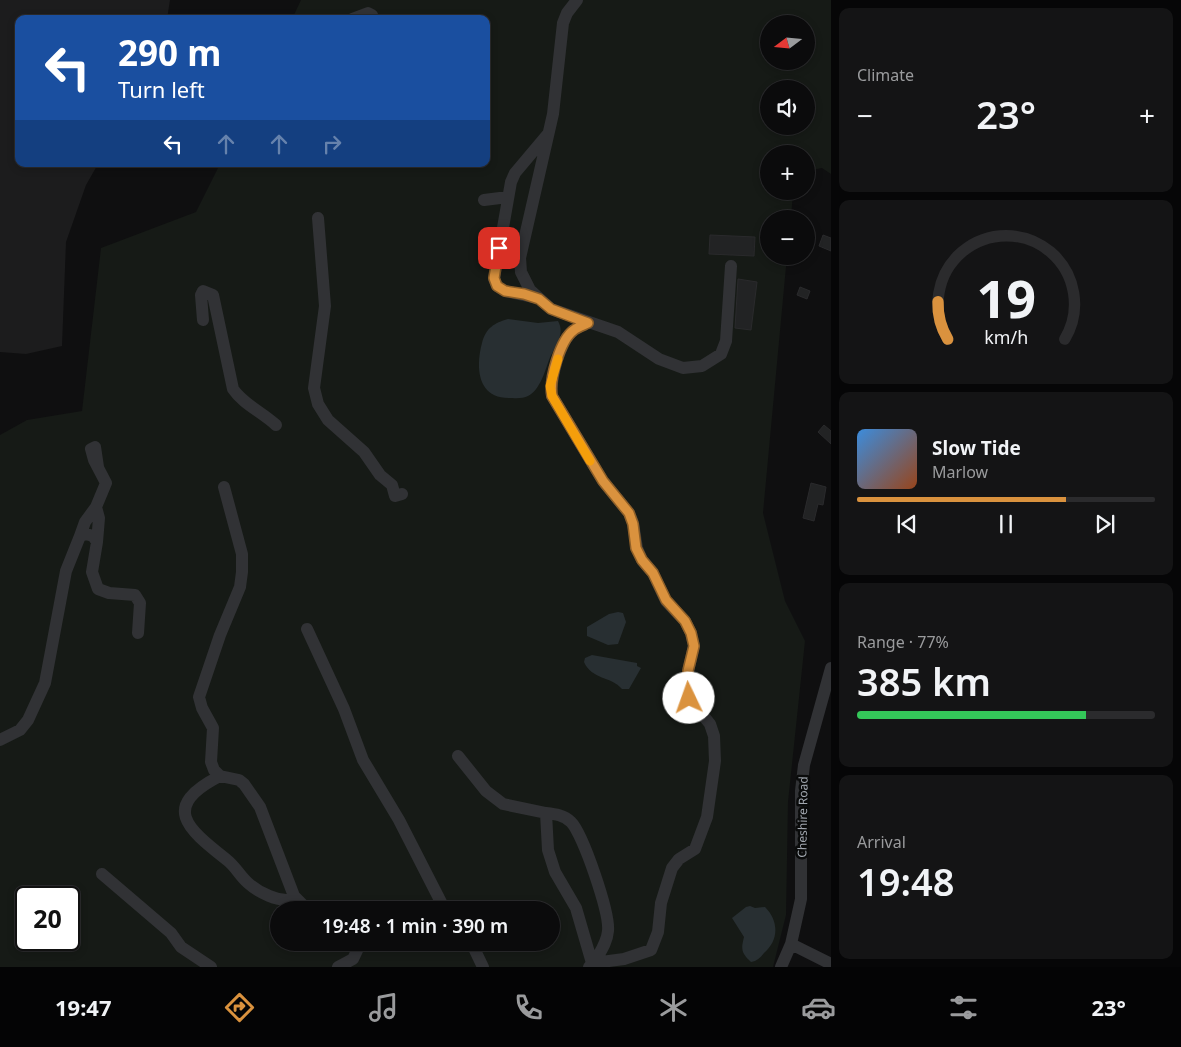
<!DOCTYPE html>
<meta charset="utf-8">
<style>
body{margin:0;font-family:"Noto Sans",sans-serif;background:#141415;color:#f1f3f6;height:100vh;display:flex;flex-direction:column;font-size:19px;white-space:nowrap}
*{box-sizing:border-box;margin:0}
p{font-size:16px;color:#9a9b9d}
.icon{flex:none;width:28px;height:28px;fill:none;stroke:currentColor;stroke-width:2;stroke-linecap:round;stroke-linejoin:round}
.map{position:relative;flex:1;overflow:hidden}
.side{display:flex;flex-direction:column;gap:8px;padding:8px;background:#060607;width:350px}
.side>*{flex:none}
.top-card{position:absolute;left:15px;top:15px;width:475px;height:152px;border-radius:10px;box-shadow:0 2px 8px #0003,0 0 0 1px #2b2b2d;background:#1a4fa0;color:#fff;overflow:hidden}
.needle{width:32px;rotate:254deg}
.buttons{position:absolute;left:760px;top:15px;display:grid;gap:10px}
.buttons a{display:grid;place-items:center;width:55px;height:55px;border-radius:50%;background:#0b0b0c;box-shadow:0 2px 8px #0003,0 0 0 1px #2b2b2d;font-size:25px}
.speed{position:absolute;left:15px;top:886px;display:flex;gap:10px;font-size:25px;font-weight:700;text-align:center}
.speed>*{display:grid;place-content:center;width:65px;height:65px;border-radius:50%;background:#0b0b0c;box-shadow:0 2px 8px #0003,0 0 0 1px #2b2b2d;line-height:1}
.speed .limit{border:2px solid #111;border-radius:8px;background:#fff;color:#111}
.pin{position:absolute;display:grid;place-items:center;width:42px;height:42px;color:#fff;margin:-21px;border-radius:10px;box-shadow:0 2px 8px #0006}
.me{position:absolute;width:55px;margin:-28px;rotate:357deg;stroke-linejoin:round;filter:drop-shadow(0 0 4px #0008)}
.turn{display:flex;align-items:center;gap:18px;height:105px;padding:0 20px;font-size:22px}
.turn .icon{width:65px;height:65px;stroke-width:2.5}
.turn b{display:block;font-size:35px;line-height:42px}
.lanes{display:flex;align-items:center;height:48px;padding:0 20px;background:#0003;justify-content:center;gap:25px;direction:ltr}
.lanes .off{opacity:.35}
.big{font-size:38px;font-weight:600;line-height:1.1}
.side .widget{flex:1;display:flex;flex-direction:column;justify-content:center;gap:8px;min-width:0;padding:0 18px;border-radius:10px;background:#141415}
.side .dial{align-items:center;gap:0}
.dial svg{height:130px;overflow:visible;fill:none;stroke:#2b2b2d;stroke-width:7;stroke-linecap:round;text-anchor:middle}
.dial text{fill:#f1f3f6;stroke:none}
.song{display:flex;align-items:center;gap:15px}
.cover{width:60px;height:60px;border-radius:8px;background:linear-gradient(135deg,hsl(210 70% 55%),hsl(20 70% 35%))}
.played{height:5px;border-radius:2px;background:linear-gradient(90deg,#da923e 70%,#2b2b2d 70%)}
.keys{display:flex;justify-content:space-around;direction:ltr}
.heat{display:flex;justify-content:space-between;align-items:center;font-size:28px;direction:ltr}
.charge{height:8px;border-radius:4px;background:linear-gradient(90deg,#34c759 77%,#2b2b2d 0)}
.trip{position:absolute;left:270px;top:901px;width:290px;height:50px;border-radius:25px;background:#0b0b0c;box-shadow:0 2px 8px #0003,0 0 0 1px #2b2b2d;font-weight:600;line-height:50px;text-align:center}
.dock{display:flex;height:80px;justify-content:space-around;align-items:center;background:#040405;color:#9a9b9d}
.dock .icon{width:35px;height:35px}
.dock .selected{color:#da923e}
.dock b{font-size:22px;color:#f1f3f6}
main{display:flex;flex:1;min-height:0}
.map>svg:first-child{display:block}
.built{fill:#1c1c1d}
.green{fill:#161a16;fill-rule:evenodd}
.water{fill:#282f32}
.building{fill:#222324;stroke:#2a2a2c}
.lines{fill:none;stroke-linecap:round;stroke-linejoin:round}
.minor{stroke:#313235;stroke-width:12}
.route-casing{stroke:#8e5f28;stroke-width:12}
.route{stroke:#da923e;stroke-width:9}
.slow{stroke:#f59e0b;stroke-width:9}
.labels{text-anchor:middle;stroke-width:5;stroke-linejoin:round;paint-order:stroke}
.street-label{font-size:12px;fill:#a2a8b0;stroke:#0a0b0b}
</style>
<main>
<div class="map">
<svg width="831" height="967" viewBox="0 0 831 967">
<rect width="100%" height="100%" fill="#0f0f10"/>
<path class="built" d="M0,0h170l-3,19h-148v145h79l-12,21 -20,57 -4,104 -36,8 -26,-2z"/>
<path class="green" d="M301,0h530v174l-9,-6 -16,3v-17h-37v37h24l-2,28h-22v37h18l-24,257 22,88 20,40 -17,161 -2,113 -13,52h-773v-532l27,-15 55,-9 19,-163 95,-36 24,-48h266v-145h-194zM769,24h37v37h-37zM769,89h37v37h-37zM26,898h43v42h-43zM279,910h272v32h-272z"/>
<path class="water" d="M508,319l30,4 20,-2c8,14 -4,26 -9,39 -4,11 -9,30 -21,36 -5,3 -14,2 -19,2 -33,0 -33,-33 -27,-55 4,-15 12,-20 26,-24z
M618,612l5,1 3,9 -8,22 -10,1 -21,-9v-9l22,-13z
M592,655l45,8v3l4,2 -12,21h-7c-11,-13 -30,-9 -38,-27l1,-4z
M750,906l5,2 10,-1c14,14 14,33 -1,46 -4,5 -7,8 -13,9 -10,-9 -10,-13 -7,-25l-12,-19 14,-11z"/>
<path class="building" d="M710,235l45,2 -1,19 -45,-2z
M823,235l8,3v13l-12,-5z
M738,279l19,3 -6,48 -16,-2z
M800,287l10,4 -3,8 -10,-4z
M824,425l7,6v13l-13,-12z
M811,483l15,4 -3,18 -5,-1 -4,17 -11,-3z"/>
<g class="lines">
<path class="minor" d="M577,0l-10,13 -4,10 -10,91 -33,144 1,14 9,18 21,19 67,23 41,27 24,9 19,-2 19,-12 5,-13 5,-75
M352,19l16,-6 4,2
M484,200l24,-3
M318,218l7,88 -11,82 4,16 10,16 36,32 16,23 12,10 3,11 7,-2
M537,298l-32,-7 -8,-5 -3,-7 17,-97 4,-9 32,-38
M203,320l-2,-25 2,-4 10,4 20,94c10,15 29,23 43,36
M588,323c-4,2 -10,4 -14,7 -14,10 -24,49 -22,66l51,85 26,32 4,10 4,25 5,12 11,13 13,28 19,20 6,12 3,13 -6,25 1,27 21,26 4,12 1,25 -8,56 -12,32 -16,10 -7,9 -11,35 -3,29 -7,18 -27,9 -30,4
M224,487l18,67v18l-2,15 -20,48 -21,62 3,11 11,20 -2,34 3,8 6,6 19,4 5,4 16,23 34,89 14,14
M80,536l5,-14 11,-15
M97,542l2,-24 -3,-11 10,-24 -12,-23 -3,-11 4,-2 3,20
M307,629l37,80 19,51 36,60 46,90
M0,740l20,-10 8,-10 17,-37 21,-112 14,-35 6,-2 7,2 4,6 -5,30 6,17 11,4 26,2 5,8 -2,30
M458,756l28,35 17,13 43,9 2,37 7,22 21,36 16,55 -3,4
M220,776c-61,31 -32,53 7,84 8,6 13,16 21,23 10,9 31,20 45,16l6,7
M546,813c9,1 18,2 25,9 12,12 39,91 37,109 -1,12 -8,21 -14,32
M102,874l69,59 10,14 30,20
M471,942l12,25
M791,944l40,20
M338,967l15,-8 8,-17
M781,967l10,-23 10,-45v-108l3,-26 27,-97"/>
</g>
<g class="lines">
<g class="route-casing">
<path id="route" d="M499,248l-5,30 3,8 8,5 19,3 15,5 12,10 37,14c-4,2 -10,4 -14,7 -14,10 -25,49 -22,66l51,85 26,32 4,11 3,24 6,12 11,13 13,27 19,21 6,12 3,13 -6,25 1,27"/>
</g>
<use href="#route" class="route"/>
<path class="slow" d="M558,359l-8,27 2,10 38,65"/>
</g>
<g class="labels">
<g class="street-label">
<text transform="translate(803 817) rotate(-89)" y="4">Cheshire Road</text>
</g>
</g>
</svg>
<div class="buttons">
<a><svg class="needle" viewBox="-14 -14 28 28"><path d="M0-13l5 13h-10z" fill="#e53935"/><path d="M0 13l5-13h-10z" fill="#9a9b9d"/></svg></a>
<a><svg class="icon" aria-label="sound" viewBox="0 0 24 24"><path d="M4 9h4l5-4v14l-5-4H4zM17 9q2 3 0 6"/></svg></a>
<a>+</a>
<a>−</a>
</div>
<div class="speed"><div class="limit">20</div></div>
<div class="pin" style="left:499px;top:248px;background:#d93025"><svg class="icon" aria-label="arrive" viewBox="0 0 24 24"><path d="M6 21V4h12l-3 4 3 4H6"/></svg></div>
<svg class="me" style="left:689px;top:698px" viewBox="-20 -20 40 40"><circle r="19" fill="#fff"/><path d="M0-13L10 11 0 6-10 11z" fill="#da923e"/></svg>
<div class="trip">19:48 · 1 min · 390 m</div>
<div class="top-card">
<div class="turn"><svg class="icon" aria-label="left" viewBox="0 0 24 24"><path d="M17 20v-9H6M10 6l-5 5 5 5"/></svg><div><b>290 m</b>Turn left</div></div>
<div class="lanes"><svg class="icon" aria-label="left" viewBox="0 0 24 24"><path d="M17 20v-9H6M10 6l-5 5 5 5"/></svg><svg class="icon off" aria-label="ahead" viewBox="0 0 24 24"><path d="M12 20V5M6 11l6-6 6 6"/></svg><svg class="icon off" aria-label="ahead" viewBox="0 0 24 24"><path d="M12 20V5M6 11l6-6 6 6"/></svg><svg class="icon off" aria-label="right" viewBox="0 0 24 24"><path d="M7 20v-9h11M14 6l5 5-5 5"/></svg></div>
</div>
</div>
<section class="side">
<div class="widget"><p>Climate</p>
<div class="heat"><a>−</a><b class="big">23°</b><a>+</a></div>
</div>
<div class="widget dial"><svg viewBox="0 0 100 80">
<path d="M14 69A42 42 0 1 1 86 69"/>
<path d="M14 69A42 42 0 0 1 8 46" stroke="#da923e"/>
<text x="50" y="56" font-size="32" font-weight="700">19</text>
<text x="50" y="72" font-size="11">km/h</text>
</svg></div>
<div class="widget">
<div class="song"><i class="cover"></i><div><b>Slow Tide</b><p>Marlow</p></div></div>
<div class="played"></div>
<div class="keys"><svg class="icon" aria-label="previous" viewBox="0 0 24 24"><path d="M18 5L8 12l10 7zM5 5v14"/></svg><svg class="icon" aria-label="pause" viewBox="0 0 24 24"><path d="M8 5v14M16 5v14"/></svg><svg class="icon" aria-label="next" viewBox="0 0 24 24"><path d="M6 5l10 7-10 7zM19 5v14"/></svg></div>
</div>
<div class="widget"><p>Range · 77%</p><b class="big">385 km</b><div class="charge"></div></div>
<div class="widget"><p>Arrival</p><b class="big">19:48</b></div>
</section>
</main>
<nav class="dock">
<b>19:47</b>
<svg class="icon selected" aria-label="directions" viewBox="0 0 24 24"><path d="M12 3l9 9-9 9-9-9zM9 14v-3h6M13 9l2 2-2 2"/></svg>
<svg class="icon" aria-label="music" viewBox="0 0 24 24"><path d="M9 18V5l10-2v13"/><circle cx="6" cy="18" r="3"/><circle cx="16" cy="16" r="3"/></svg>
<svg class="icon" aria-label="phone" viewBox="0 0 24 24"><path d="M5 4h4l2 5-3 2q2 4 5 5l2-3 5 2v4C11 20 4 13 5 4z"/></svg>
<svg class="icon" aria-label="climate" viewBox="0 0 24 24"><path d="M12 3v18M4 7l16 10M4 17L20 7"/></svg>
<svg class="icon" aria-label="car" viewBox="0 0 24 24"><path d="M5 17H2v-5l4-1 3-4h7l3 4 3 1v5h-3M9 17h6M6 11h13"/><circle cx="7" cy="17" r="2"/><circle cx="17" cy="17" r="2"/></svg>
<svg class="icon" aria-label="filters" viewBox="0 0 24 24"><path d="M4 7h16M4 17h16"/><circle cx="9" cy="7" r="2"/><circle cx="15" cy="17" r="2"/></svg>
<b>23°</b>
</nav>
